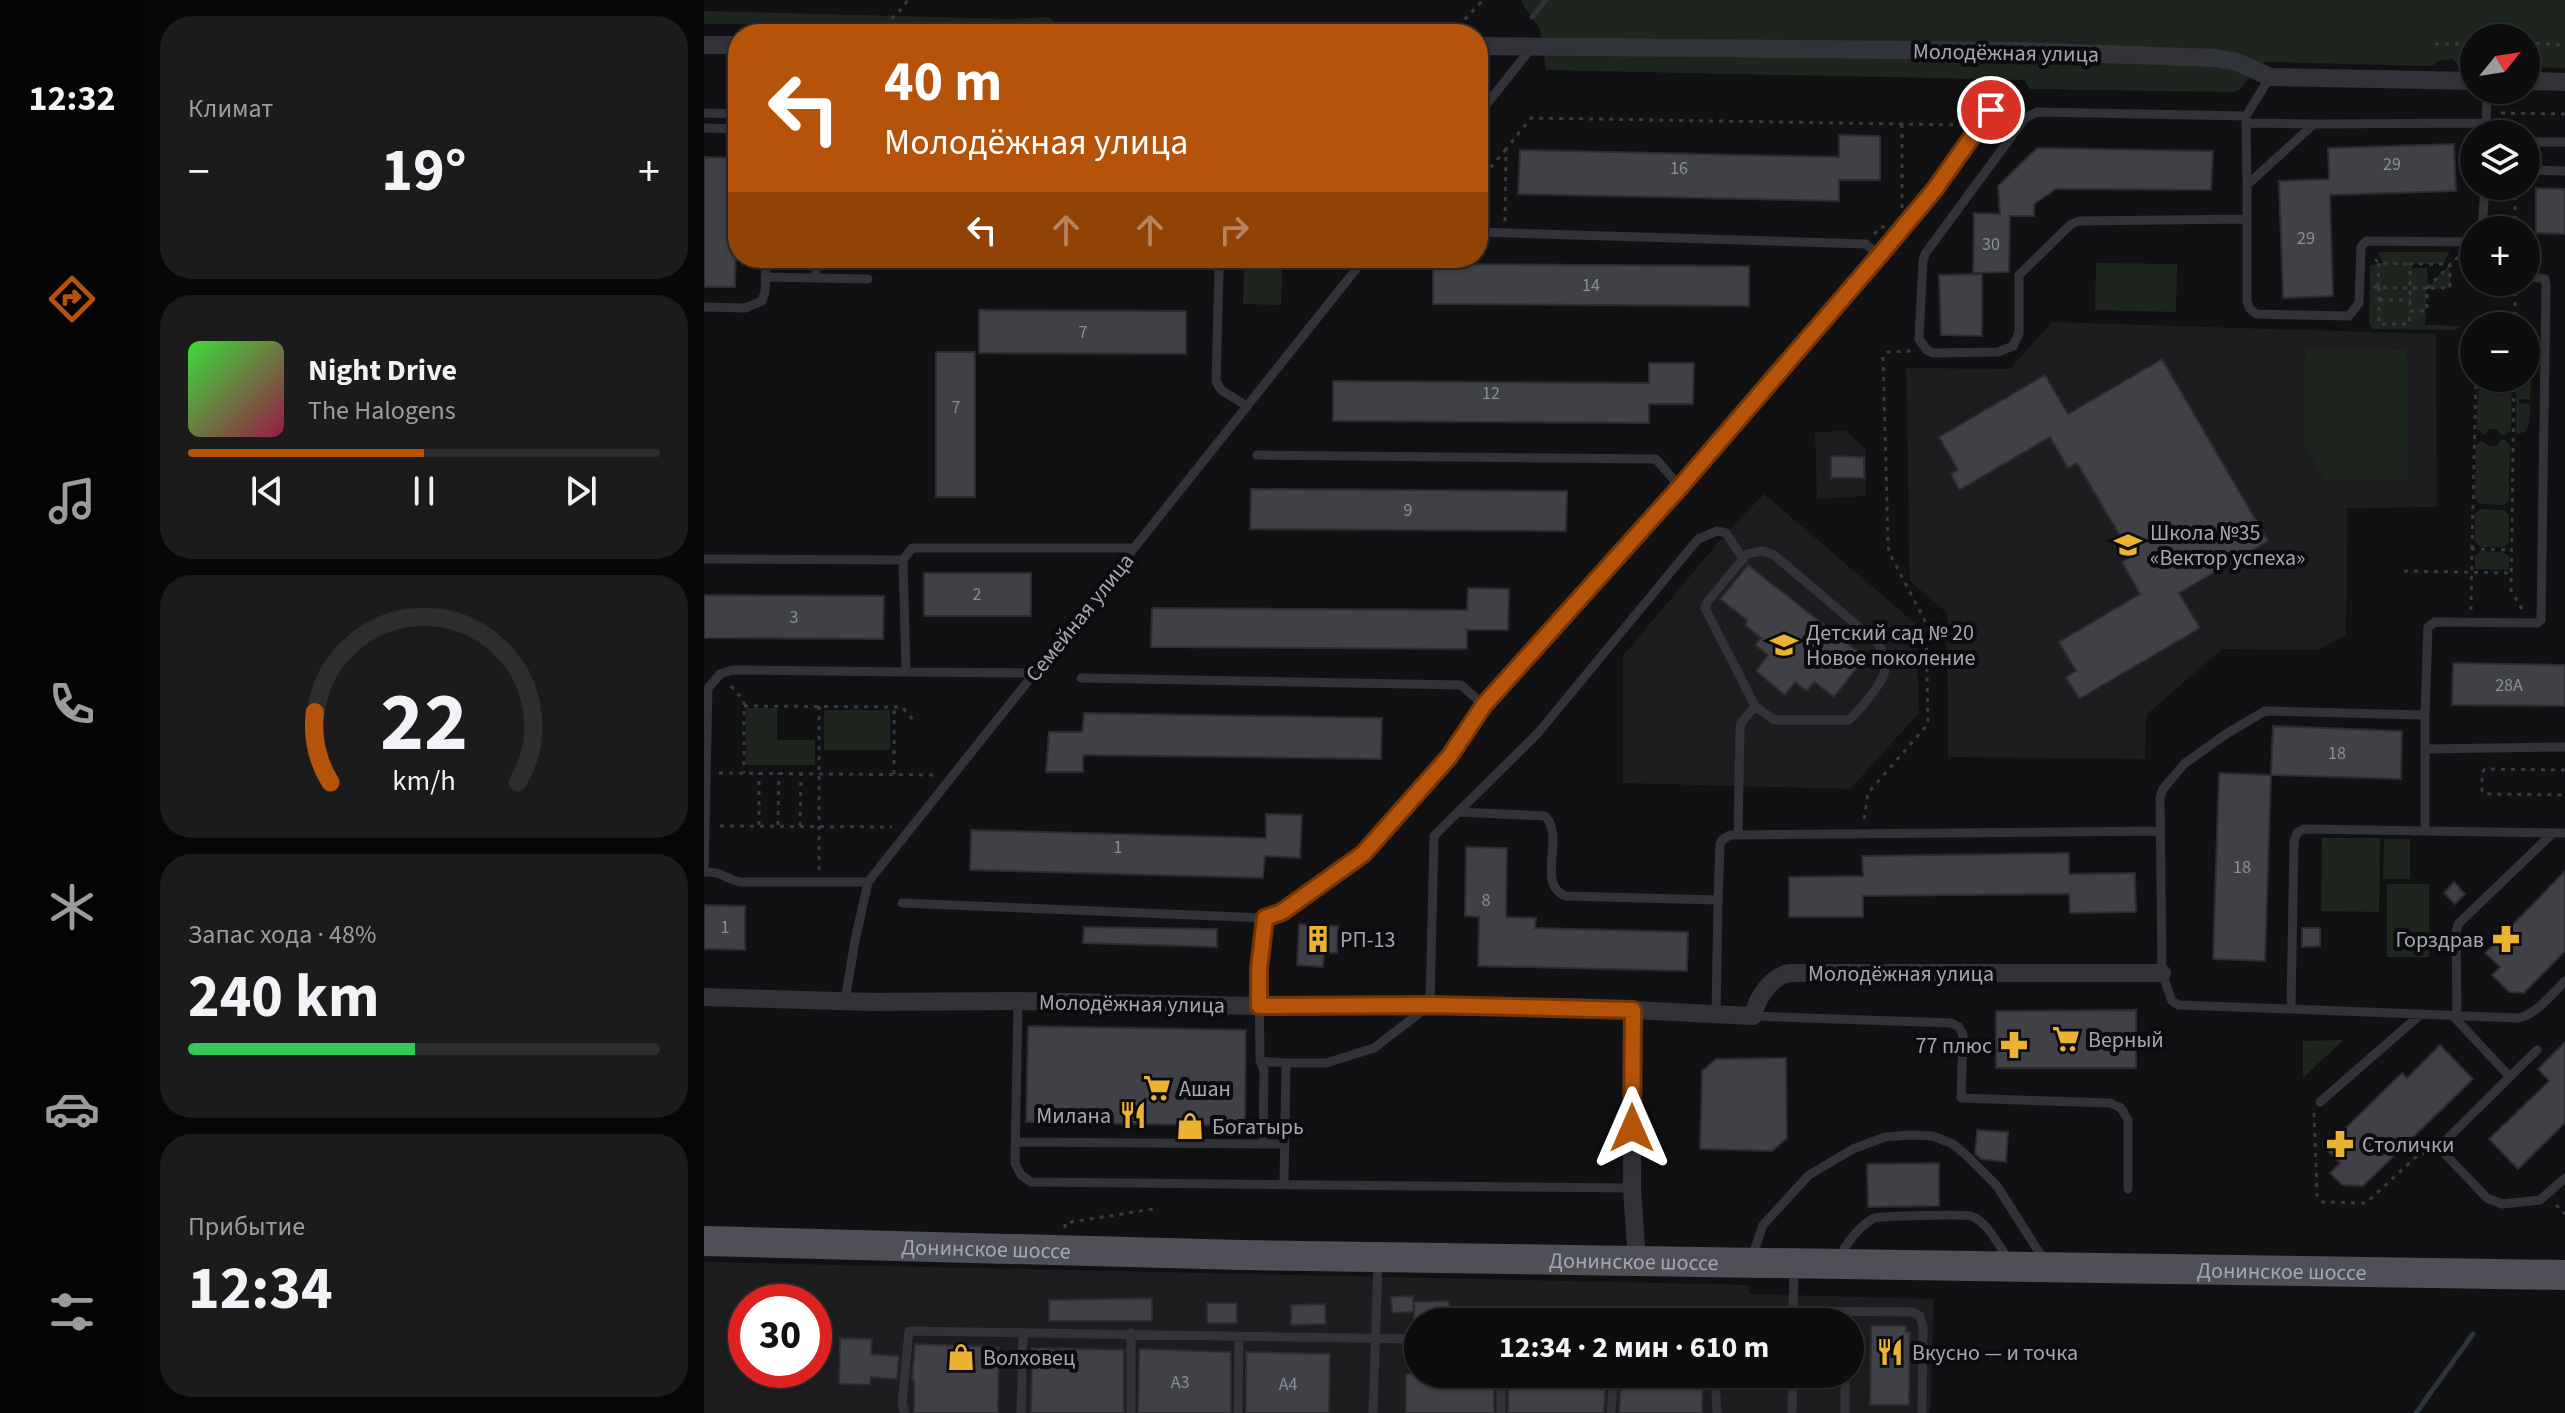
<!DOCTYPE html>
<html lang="ru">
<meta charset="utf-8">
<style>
body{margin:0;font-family:"Source Sans 3",sans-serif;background:#1b1b1c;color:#f1f3f6;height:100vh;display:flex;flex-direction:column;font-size:30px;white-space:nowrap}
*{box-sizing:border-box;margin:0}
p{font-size:26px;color:#9a9c9e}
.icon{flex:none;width:44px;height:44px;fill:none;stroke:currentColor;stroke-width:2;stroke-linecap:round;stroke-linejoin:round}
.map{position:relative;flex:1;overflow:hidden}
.drawer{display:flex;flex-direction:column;gap:16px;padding:16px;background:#070708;width:560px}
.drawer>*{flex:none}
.hud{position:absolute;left:24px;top:24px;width:760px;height:244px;border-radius:32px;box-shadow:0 2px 6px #0004,0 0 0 2px #2d2d2e;background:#b45309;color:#fff;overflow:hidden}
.needle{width:52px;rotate:60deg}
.buttons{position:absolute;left:1756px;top:24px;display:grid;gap:16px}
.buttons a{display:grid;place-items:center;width:80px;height:80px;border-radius:50%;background:#0d0d0e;box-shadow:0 2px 6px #0004,0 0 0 2px #2d2d2e;font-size:40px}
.speed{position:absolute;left:24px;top:1284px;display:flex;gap:16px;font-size:40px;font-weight:700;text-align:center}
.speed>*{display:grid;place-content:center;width:104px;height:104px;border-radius:50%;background:#0d0d0e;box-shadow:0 2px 6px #0004,0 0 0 2px #2d2d2e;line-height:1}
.speed .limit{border:12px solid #d22;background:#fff;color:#111}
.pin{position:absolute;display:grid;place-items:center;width:68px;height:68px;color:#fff;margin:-34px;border:4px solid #fff;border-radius:50%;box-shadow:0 2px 8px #0007}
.me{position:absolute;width:88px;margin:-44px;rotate:0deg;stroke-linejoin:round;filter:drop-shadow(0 0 6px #0008)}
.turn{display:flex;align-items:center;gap:28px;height:168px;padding:0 24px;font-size:36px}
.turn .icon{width:104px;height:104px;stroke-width:2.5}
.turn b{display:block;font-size:56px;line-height:68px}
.lanes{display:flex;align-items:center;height:76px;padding:0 24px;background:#0003;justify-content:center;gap:40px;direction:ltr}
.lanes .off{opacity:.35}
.big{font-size:60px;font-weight:700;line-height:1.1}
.drawer .widget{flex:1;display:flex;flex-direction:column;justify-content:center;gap:12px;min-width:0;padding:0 28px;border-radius:32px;background:#1b1b1c}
.drawer .dial{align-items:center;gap:0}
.dial svg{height:208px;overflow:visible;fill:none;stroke:#2d2d2e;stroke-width:7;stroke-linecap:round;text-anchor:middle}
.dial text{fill:#f1f3f6;stroke:none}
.song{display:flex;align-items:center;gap:24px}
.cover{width:96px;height:96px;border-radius:12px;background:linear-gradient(135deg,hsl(120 70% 55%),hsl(340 70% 35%))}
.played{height:8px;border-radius:4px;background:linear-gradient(90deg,#b45309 50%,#2d2d2e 50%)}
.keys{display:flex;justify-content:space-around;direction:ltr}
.heat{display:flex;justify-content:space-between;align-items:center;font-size:44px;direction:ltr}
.charge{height:12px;border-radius:6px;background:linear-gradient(90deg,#34c759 48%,#2d2d2e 0)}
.trip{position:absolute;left:700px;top:1308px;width:460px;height:80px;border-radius:40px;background:#0d0d0e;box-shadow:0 2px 6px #0004,0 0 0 2px #2d2d2e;font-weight:700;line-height:80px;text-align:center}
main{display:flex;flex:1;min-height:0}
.dock{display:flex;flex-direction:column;width:144px;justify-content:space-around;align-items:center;background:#050506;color:#9a9c9e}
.dock .icon{width:56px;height:56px}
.dock .active{color:#b45309}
.dock b{font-size:36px;color:#f1f3f6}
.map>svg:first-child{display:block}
.built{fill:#1d1d20;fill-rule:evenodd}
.green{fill:#1e251f}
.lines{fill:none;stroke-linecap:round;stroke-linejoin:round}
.stream{stroke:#2b333b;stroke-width:5}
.building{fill:#404146;stroke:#2c2b2f;stroke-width:2}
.path{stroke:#393a3f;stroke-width:3;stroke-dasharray:4 6;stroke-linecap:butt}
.service{stroke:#323338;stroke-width:9}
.minor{stroke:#323338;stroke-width:18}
.primary{stroke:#4f5057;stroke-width:30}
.route-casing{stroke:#753606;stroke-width:20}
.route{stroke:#b45309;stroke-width:14}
.labels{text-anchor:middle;stroke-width:8;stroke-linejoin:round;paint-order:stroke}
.number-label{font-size:18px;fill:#8a8e98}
.street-label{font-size:22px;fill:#a3a7b3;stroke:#0c0c0e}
.poi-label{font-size:22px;fill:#a3a7b3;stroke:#0c0c0e;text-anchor:start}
</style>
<main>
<nav class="dock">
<b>12:32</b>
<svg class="icon active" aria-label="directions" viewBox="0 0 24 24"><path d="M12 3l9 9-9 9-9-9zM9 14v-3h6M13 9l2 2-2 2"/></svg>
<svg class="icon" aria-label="music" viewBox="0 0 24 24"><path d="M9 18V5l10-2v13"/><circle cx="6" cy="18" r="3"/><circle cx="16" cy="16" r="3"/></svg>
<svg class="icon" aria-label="phone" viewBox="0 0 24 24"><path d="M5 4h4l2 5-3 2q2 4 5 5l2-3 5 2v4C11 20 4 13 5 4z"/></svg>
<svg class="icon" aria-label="climate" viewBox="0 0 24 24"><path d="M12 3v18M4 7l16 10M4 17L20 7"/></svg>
<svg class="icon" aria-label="car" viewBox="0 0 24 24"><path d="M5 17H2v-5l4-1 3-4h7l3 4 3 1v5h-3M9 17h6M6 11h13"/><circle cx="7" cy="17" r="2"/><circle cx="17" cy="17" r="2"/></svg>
<svg class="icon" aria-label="filters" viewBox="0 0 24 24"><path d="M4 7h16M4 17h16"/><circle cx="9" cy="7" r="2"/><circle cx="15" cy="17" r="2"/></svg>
</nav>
<section class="drawer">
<div class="widget"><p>Климат</p>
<div class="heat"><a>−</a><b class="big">19°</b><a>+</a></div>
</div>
<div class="widget">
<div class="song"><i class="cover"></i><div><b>Night Drive</b><p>The Halogens</p></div></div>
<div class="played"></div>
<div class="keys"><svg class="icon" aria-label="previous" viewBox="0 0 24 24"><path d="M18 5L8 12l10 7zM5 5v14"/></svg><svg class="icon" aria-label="pause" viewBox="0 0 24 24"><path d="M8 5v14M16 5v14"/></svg><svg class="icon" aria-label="next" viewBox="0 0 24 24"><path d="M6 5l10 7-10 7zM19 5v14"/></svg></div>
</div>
<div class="widget dial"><svg viewBox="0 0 100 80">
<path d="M14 69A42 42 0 1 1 86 69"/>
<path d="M14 69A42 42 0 0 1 8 42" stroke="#b45309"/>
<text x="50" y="56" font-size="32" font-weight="700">22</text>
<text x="50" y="72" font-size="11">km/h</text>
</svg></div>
<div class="widget"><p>Запас хода · 48%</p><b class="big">240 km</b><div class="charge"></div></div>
<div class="widget"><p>Прибытие</p><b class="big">12:34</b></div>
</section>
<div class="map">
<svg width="1861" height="1413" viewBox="0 0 1861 1413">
<rect width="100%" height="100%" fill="#111113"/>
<path class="built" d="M1348,322l384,12 1,173 -90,1 -1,127 -28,15 -96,-1 -76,66 -1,44 -197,-2 -1,-144 -37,-32 -4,-213 104,1z
M1142,431l20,19v46l-49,3 -2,-67z
M1060,494l152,130 3,89 -69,76 -227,-6v-127l103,-123z
M0,1262l1045,23v9l185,5 -4,114h-1226zM42,1302h68v68h-68zM714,1322h432v52h-432z"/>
<path class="green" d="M818,0h1043v68l-39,-1v-29h-52v28h-16l-5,-7 -15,2 -6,5 -165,-4c-16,6 -18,24 -33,30l-204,-3 -6,-9 -478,-10 -6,-41 -19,-27z
M0,11l306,8 39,-2 5,5 -4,5 -346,-3z
M1677,252h69l-7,12h-31v4h15l1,19 22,-23v24l-23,1 -2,36 36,1 -6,4 -82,-1 -4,-5 1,-59 13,-2 -5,-10z
M1392,263l81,1 -1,48 -81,-2z
M540,266l38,1 -1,38 -38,-1z
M1601,347l102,3 2,131h-84l-21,-38z
M1822,370l5,8 -1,22 -10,-1 -1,4 11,1 -1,21 -4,7 -9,2v-56h10z
M1774,378h34l-1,52 -6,5h-4l-5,-6h-7l-5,6 -7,-6z
M1777,440l8,6h7l5,-6h4l5,5 -1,55 -5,5 -24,-1 -5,-5 1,-54z
M1776,509l24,1 5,5v27l-5,5h-24l-5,-6v-27z
M1776,551l23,1 6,4v14l-34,-1v-13z
M42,708h31v32h38v25h-69z
M120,710h66v40h-66z
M1618,838h58l-1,74 -58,-1z
M1680,839h26v40h-27z
M1683,884h42v73h-42z
M1639,1040l-40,38v-37z"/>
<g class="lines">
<path class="stream" d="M828,17l14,-17
M1712,1413l57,-79"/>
</g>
<path class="building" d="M1135,135l41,1v44h-41v21l-321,-7 2,-44 319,7z
M1750,144l2,47 -126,4 3,101 -50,2 -4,-117 50,-2 -1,-31z
M1333,148l176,3 -2,39 -155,-1 -22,15v12h-24l-1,56 -36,1 1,-60 26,1 -2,-28z
M0,157l34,1 -3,129h-31z
M1832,188l29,1v45l-29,-1z
M729,264l316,2v40l-316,-2z
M1278,274v62l-41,-1 -2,-60z
M275,310l207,1v43l-207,-1z
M232,352h39v145h-39z
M1458,359l106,182 -89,52 21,35 -121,71 -13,-22 10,-6 -17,-29 81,-48 -18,-32 10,-6 -55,-93 -9,5 -18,-31 -91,53 -8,-16 7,-4 -19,-33 106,-62 23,39z
M945,363h45l-1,41h-44v19l-316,-2v-40l316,2z
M1127,456l33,1v21h-33z
M547,489l316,2 -1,40 -316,-2z
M1044,565l117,92 -31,40 -20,-15 -7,9 -12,-9 -10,13 -29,-24 12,-16 -13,-10 6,-7 -16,-13 2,-5 -27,-21z
M220,573h107v43h-107z
M764,588l41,1 -1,41h-41v19l-316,-2 1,-39 315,2z
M0,595l180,1 -1,43 -179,-1z
M1749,663l112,2v41l-113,-1z
M380,713l298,5 -1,41 -298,-4v17h-37l3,-40h33z
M1569,726l129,5 -1,48 -130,-4z
M1515,773l52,2 -6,186 -52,-2z
M562,814l36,1 -2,43 -35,-2 -2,22 -293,-8 1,-40 295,8z
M762,847l41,1 -1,69 30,1 -1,10 153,4 -1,39 -209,-5 1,-49 -14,-1z
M1365,853v21l66,-1 1,39 -66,1 -1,-19 -206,2v21h-74v-40l74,-1 -1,-20z
M1861,871v80l-41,42 -15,-1 -17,-17 8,-8 -15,-14z
M1750,882l11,12 -10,10 -11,-11z
M0,905l41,1v44l-41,-1z
M595,924l39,2 -1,27h-13l-1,14 -26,-2z
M380,927l133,2v18l-134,-4z
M1598,928h18v18l-18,1z
M1432,1010v58h-140v-57z
M324,1026l218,4 -1,96 -219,-4z
M1861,1042v81l-47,46 -29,-30 60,-58 -11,-12z
M1736,1045l33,34 -110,107 -21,-1 -12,-12 10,-10 -15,-15 77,-75 5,5z
M1082,1058l1,80 -15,13 -72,-2 2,-78 14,-12z
M1273,1130l31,2 -2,30 -25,-3 -6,-5z
M1235,1163v43l-71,1 -1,-43z
M709,1296l1,16 -22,1 -1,-16z
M448,1298v23h-103v-21z
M745,1301l1,21h-36v-20z
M503,1303h30v20h-30z
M621,1304l1,20 -35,1v-20z
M786,1307h44v15h-44z
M885,1308h45l-1,14h-44z
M1167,1326h35v6h4l-1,73h-39z
M136,1338l32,1 -1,15 28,2 -2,23 -26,-2 -1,8 -31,-1z
M211,1344l84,3 -1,66h-84v-33h-2z
M328,1348l92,2v63h-93z
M435,1349l92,3v61h-93z
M542,1352l84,2 -1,59h-83z
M702,1374h88v39h-88z
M804,1374h98l-2,39h-96z
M917,1374h82l-1,39h-83z"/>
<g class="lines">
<path class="path" d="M177,34l1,-8 16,-13 10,-13
M747,34l32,-34
M1822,43l39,2
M1731,44h39
M1797,113l64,1
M774,183l28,-34
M1198,208v-85
M801,221l1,-72 25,-31 432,7
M1811,230v-44
M1170,234l7,-7h6
M1671,259l4,4 31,1
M1669,287c18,1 36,1 54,1v23h-17v-47h40v24h-23
M1674,287l1,-24
M1675,287v37h30l1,-13
M1723,288l31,-31
M1675,300h31
M1811,326v-40
M1810,378l-3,212 12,21
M1768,549l4,-171
M1700,571l107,2
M1767,610l1,-61 40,1
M27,686l13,15v72
M40,706l158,1 12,14
M1861,770l-80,-1 -3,3v20l4,2 79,1
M15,773l216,2
M190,774v-67
M1160,819l4,-26 60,-69 -2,-101 -37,-71 -1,-9 -5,-187 5,-4 23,-1
M55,825v-52
M74,825l1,-52
M16,826l172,1
M96,826l1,-53
M115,870v-164
M1610,1113l3,82 2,5 4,2 43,1 51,-47 15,-5
M1852,1205l9,9
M361,1228v-5l94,-15"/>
<path class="service" d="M0,113l34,1
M774,115l55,-69
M1542,116l1,69
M1542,123l68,1
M0,128l34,1
M1782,134l1,-44
M1822,142h39
M1822,170l39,1
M1543,219l-168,2 -9,4 -51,50v58l-6,13 -15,6 -65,1 -6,-3 -8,-11 4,-78 2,-7 100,-136 12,-6 209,4 24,-39
M1778,230l3,-44
M774,232l388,12 13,12
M1770,242l-108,-1 -5,6 -2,56 -10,13 -93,-2 -6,-5 -3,-8v-116l67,-61 172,-1
M289,258c11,7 22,7 32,0
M511,258l4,13 -3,110 5,9 26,16
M61,277l51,1v-20
M112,278l52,1
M0,307l41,1 17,-7 3,-9 1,-34
M553,455l399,4 24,28
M0,559l199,1
M202,672l128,1
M377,678l380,7 23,20
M1721,715l-160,-4 -39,23 -42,30 -21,25 -3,8 2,176 10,28 6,4 113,4 3,-168 3,-8 7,-4 121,2v-116l3,-88 7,-5 103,1 3,-3 5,-335 -1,-6 -19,-3
M1721,749l140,-2
M754,812l80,-79 160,-194 19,-8 9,2 17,26
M1721,831l140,2
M1034,835l2,-107 1,-5 14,-17 -50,-98 3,-7 39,-47 16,-3 11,4 105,89c5,9 8,20 5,30 -4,12 -26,38 -35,46h-75l-19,-14
M0,872l4,-184 12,-14 12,-4 174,2 -3,-112 9,-12h222
M2,872c19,0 18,7 34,10h128
M1014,900l2,-56 3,-5 7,-4 430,-4
M198,903l363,15 17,-6 81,-58 86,-97 35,-52 196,-218 199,-231 56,-67 70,-99
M561,918l-6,51 1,92 26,2 -2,120
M141,1000l10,-59 13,-59 497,-624
M314,1001l-3,162 6,12 10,7 601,6
M1587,1009l226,9c18,-2 35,-24 48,-37
M1049,1016l198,7 8,4 4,8 -2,63 149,5 11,5 7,12v69
M1749,1016l57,61
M1753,1016l-1,-83 2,-9 95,-91
M1833,1050l-91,90 -3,7 3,8 41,43 15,6 38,-4 25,-22
M556,1061l4,9 -1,74
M582,1063h40l48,-15 56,-43 4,-169 24,-24 87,4c21,20 -10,70 21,80l152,4 -2,114
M1616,1102l101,-88
M312,1142l268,2
M1048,1257l11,-32 46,-50 44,-26 32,-12 26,-2 22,1 20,8 12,10 32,32 47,74
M1134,1258c10,-16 20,-31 36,-40 10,-2 88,-4 97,-2 16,5 28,30 37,43
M1090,1267l-1,44 120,1 7,4 3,11 -1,86
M1011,1374l2,39
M201,1413l-3,-9 7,-73 509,8
M317,1413l2,-81
M427,1413v-80
M534,1413l1,-76
M669,1413l5,-152
M797,1413v-39
M907,1413l3,-39
M1088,1413l1,-39
M1141,1413v-39"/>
<path class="minor" d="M0,45h34
M774,46l539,5 199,7 21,4 33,15 204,4
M1822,81l39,1
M0,997l169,5 145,-1 241,5 315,1 179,9c4,-18 18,-40 37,-43h372
M929,1010l-1,178 5,73"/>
<path class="primary" id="s1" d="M0,1241l538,14 1323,20"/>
</g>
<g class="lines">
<g class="route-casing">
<path id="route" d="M928,1128l1,-118 -203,-5 -171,1v-37l6,-51 17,-6 81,-58 86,-97 35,-52 196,-218 199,-231 56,-67 56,-79"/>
</g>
<use href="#route" class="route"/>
</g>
<defs>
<g id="school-bare" transform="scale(2.16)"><path d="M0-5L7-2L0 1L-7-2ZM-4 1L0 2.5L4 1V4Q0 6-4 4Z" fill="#ebb331" stroke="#0c0c0e" stroke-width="2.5" paint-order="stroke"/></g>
<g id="building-bare" transform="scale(2.16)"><path d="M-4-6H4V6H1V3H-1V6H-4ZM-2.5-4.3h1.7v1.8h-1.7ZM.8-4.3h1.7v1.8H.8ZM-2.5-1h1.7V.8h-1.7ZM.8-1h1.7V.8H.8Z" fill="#ebb331" stroke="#0c0c0e" stroke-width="2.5" paint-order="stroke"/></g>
<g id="pharmacy-bare" transform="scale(2.16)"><path d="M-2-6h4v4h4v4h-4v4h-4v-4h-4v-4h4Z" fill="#ebb331" stroke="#0c0c0e" stroke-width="2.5" paint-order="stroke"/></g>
<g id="supermarket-bare" transform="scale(2.16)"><path d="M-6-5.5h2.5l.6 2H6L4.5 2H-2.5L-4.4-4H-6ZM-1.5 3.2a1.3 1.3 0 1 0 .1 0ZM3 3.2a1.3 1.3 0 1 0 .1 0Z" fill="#ebb331" stroke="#0c0c0e" stroke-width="2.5" paint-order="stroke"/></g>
<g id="restaurant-bare" transform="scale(2.16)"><path d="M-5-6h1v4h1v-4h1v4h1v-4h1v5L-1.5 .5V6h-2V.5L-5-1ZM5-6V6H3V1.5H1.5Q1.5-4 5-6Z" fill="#ebb331" stroke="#0c0c0e" stroke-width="2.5" paint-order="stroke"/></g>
<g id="shop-bare" transform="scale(2.16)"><path d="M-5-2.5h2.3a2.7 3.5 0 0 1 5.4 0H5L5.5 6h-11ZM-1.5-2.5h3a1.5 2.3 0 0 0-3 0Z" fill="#ebb331" stroke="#0c0c0e" stroke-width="2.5" paint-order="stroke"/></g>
</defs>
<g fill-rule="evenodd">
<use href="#school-bare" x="1424" y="545"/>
<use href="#school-bare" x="1080" y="645"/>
<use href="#building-bare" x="614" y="939"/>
<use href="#pharmacy-bare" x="1802" y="939"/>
<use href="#supermarket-bare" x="1362" y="1039"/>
<use href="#pharmacy-bare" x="1310" y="1045"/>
<use href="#supermarket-bare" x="453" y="1088"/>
<use href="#restaurant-bare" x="429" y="1115"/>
<use href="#shop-bare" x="486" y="1126"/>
<use href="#pharmacy-bare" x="1636" y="1144"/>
<use href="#restaurant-bare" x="1186" y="1352"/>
<use href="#shop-bare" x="257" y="1357"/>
</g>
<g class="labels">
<g class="number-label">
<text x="1688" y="170">29</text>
<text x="975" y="174">16</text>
<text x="1602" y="244">29</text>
<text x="1287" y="250">30</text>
<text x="887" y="291">14</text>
<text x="379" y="338">7</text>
<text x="787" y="399">12</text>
<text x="252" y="413">7</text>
<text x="704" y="516">9</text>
<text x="273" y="600">2</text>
<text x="90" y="623">3</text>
<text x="1805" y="691">28А</text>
<text x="1633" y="759">18</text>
<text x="414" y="853">1</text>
<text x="1538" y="873">18</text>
<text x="782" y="906">8</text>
<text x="21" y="933">1</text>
<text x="476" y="1388">А3</text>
<text x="584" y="1390">А4</text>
</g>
<g class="street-label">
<text transform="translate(1302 52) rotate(1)" y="8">Молодёжная улица</text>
<text transform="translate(375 617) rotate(-51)" y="8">Семейная улица</text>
<text x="1197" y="981">Молодёжная улица</text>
<text transform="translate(428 1003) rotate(1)" y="8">Молодёжная улица</text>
<text dy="8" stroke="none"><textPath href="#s1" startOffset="282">Донинское шоссе</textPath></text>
<text dy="8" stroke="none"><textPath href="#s1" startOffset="930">Донинское шоссе</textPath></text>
<text dy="8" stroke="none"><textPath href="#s1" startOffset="1578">Донинское шоссе</textPath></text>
</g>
<g class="poi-label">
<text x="1446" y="540">Школа №35<tspan x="1446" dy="25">«Вектор успеха»</tspan></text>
<text x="1102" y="640">Детский сад № 20<tspan x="1102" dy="25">Новое поколение</tspan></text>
<text x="636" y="947">РП-13</text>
<text x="1780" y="947" text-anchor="end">Горздрав</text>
<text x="1384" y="1047">Верный</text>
<text x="1288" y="1053" text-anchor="end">77 плюс</text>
<text x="475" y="1096">Ашан</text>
<text x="407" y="1123" text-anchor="end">Милана</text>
<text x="508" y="1134">Богатырь</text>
<text x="1658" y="1152">Столички</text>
<text x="1208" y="1360">Вкусно — и точка</text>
<text x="279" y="1365">Волховец</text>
</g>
</g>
</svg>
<div class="buttons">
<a><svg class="needle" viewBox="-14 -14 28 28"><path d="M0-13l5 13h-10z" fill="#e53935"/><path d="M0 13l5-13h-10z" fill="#9a9c9e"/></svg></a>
<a><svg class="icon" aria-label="layers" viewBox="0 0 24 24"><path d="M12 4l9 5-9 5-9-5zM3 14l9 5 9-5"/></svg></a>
<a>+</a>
<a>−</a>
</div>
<div class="speed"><div class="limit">30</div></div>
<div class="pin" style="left:1287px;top:110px;background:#d93025"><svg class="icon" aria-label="arrive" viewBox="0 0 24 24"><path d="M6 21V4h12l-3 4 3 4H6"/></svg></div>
<svg class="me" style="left:928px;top:1128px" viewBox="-20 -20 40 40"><path d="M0-17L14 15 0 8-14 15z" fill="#b45309" stroke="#fff" stroke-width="4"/></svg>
<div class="trip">12:34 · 2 мин · 610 m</div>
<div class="hud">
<div class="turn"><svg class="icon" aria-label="left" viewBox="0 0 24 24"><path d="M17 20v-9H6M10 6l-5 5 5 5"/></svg><div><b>40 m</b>Молодёжная улица</div></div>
<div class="lanes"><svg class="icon" aria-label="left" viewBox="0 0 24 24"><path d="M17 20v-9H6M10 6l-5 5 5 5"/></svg><svg class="icon off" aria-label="ahead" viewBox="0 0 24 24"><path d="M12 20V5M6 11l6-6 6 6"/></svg><svg class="icon off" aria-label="ahead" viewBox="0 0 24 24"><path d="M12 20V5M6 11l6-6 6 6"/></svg><svg class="icon off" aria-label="right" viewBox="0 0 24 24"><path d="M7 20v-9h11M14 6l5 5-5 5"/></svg></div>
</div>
</div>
</main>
